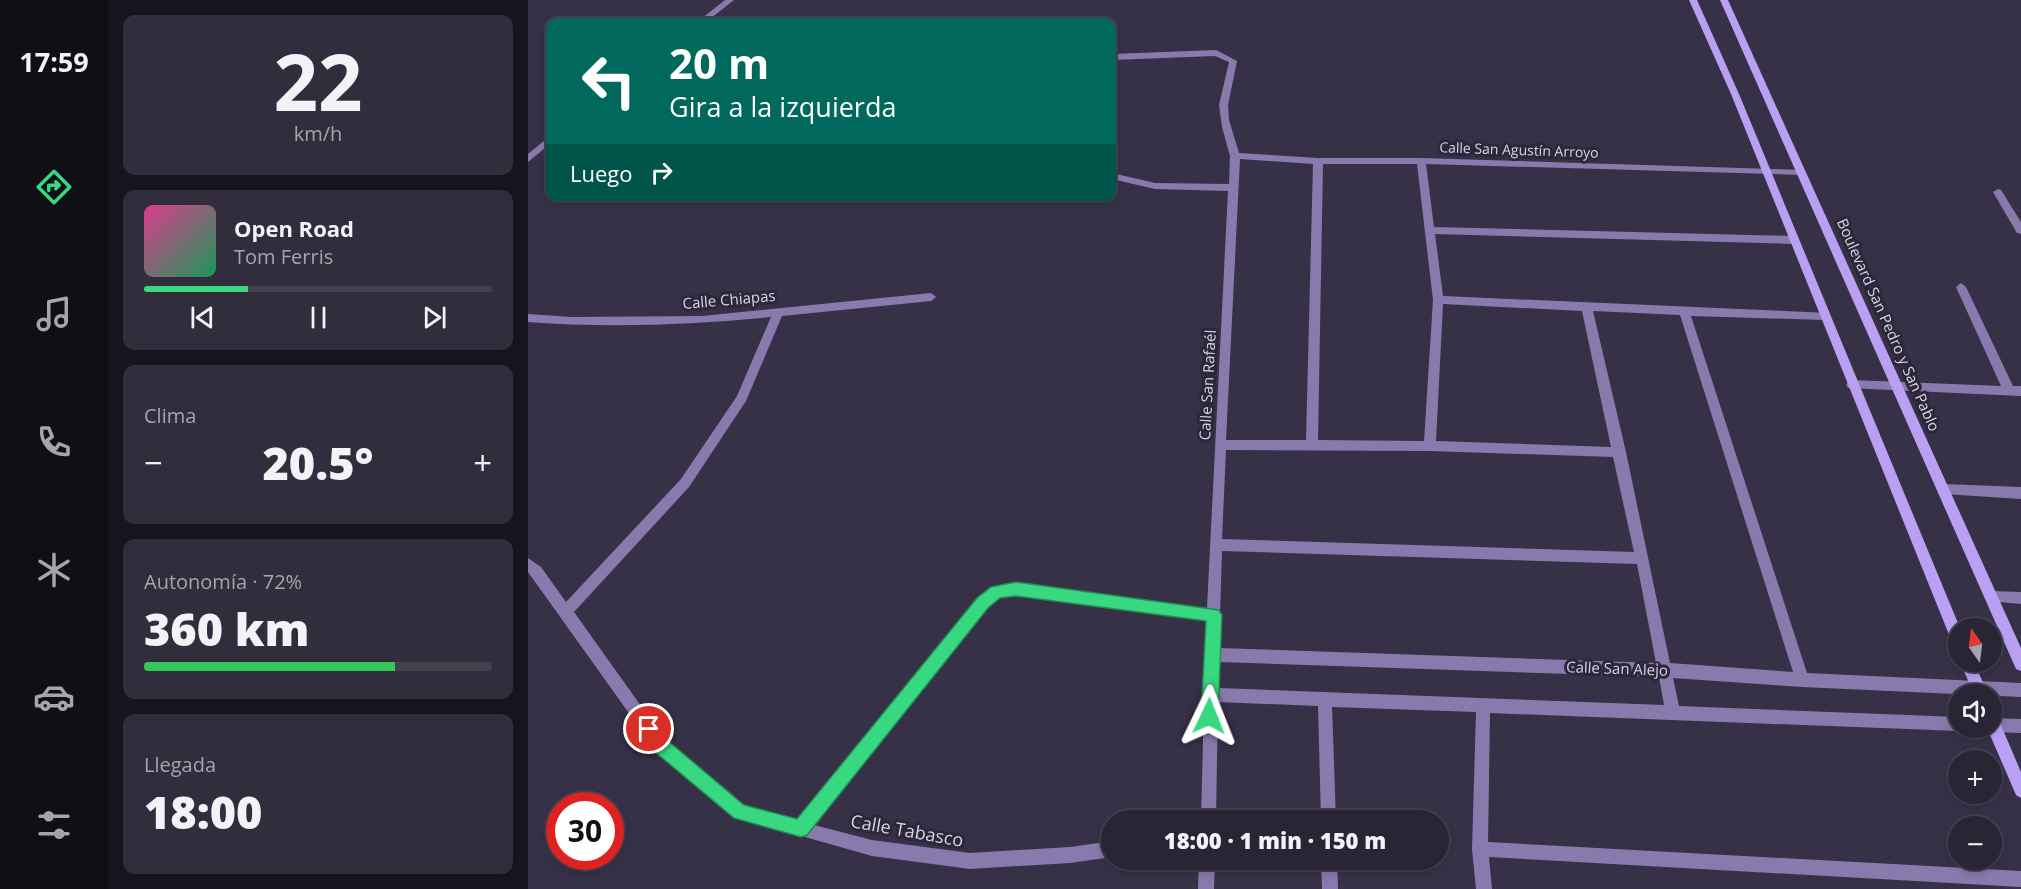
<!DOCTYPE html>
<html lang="es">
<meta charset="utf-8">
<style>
body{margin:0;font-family:"Open Sans",sans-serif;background:#312d3d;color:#f1f3f6;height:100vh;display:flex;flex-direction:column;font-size:22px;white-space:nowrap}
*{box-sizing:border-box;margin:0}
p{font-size:20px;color:#a5a5ad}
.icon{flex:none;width:33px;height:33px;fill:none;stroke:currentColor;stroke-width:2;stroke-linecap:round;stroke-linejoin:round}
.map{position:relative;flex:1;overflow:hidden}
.drawer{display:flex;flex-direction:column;gap:15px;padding:15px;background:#17141d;width:420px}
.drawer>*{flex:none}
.banner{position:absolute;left:18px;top:18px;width:570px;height:183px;border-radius:12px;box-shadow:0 3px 9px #0003,0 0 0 2px #454250;background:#00695c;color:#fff;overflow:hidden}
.needle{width:39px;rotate:346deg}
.fabs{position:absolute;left:1420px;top:618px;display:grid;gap:12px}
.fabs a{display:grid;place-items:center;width:54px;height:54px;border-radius:50%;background:#292535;box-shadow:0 3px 9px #0003,0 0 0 2px #454250;font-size:30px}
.speed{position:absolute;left:18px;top:792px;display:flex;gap:12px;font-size:30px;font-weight:700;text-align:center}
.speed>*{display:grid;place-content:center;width:78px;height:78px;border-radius:50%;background:#292535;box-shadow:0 3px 9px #0003,0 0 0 2px #454250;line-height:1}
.speed .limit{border:9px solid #d22;background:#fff;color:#111}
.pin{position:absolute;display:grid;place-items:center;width:51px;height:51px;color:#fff;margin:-26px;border:3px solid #fff;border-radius:50%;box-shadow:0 2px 6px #0007}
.me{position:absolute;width:66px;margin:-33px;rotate:2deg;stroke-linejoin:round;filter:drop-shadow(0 0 4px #0008)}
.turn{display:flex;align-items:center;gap:21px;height:126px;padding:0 24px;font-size:27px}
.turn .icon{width:78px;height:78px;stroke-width:2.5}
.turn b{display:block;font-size:42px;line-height:51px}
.then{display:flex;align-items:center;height:57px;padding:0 24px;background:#0003;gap:12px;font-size:22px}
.big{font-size:45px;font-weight:800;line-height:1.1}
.drawer .card{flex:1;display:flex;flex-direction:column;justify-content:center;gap:9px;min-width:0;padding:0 21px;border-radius:12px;background:#312d3d}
.drawer .dial{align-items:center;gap:0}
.dial b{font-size:78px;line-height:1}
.song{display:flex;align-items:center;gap:18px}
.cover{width:72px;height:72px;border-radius:9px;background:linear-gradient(135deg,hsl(330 70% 55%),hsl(150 70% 35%))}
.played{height:6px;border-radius:3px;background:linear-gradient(90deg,#37d880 30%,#454250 30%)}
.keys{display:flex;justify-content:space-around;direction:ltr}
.heat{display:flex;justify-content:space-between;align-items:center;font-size:33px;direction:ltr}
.charge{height:9px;border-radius:4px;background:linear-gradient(90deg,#34c759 72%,#454250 0)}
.trip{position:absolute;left:573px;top:810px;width:348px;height:60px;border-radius:30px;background:#292535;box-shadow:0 3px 9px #0003,0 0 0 2px #454250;font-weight:800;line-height:60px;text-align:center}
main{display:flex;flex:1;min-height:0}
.menu{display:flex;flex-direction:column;width:108px;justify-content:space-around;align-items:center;background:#100f15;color:#a5a5ad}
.menu .icon{width:42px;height:42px}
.menu .selected{color:#37d880}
.menu b{font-size:27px;color:#f1f3f6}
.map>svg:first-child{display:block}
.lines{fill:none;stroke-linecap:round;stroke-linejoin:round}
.street{fill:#897aae;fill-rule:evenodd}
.secondary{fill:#b9a0f3;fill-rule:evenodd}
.route{fill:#37d880;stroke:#248c53;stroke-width:1.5}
.labels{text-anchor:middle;stroke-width:6;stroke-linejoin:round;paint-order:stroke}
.far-street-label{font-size:14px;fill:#d8d5e2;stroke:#2d273c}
.street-label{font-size:15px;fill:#d8d5e2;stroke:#2d273c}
.near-street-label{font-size:18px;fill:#d8d5e2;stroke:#2d273c}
</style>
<main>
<nav class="menu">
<b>17:59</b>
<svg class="icon selected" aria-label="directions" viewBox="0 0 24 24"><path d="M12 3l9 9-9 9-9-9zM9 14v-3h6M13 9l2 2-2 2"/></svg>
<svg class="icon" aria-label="music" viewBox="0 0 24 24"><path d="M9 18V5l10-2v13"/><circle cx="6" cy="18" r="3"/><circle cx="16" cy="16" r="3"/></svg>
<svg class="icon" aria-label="phone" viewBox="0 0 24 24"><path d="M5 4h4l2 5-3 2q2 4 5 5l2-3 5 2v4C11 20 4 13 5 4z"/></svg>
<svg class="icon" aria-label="climate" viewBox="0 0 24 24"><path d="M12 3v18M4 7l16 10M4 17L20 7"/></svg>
<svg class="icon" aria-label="car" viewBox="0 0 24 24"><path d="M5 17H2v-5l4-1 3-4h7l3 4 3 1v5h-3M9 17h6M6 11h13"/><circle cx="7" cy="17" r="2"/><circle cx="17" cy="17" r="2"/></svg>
<svg class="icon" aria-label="filters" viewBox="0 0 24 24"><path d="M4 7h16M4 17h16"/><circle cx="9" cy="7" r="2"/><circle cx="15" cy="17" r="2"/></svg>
</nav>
<section class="drawer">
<div class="card dial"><b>22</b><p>km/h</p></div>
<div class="card">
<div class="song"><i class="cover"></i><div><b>Open Road</b><p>Tom Ferris</p></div></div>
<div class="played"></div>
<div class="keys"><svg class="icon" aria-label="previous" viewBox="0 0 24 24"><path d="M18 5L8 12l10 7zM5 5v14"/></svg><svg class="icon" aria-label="pause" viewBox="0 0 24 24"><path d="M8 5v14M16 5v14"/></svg><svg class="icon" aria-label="next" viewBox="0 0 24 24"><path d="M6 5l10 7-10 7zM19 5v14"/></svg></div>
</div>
<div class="card"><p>Clima</p>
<div class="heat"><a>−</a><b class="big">20.5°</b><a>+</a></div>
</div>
<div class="card"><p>Autonomía · 72%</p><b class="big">360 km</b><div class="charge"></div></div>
<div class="card"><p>Llegada</p><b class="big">18:00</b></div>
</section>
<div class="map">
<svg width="1493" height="889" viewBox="0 0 1493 889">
<rect width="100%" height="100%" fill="#373147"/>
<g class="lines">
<path class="street" d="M197,0h9l-28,22h-9z
M688,50l21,11 -9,44 1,15 10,33 79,5h103l384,12v4l-3,1 -376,-11 8,63 360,9 5,4 -5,4 -359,-10 8,62 386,17 1,3 -5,4 -134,-4 116,357 214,10v14l-219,-10 -129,-9 6,28 280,11v11h6l-6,3 -469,-18 -2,129 533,29v16l-532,-30 3,32h-16l-4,-40 4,-137 -144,-5 4,113h-15l-3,-114 -100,-4 -2,118h-15l5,-200 -190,-25 -17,3 -11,10 -174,217 58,15 98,13 100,-6 42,-6v16l-42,6 -100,6 -98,-13 -137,-39 -79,-66 -128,-179v-14l13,9 25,35 115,-123 56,-83 34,-79c-81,8 -162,11 -243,5v-8l44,3 130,-1 229,-23 5,4 -5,4 -149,15 -36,85 -57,86 -115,125 92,129 78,64 54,15 180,-222 13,-10 25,-5 191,25 21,-417 -73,-2 -43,-10v-6l43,10 74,1 1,-28 -8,-29 -3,-22 10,-43 -14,-6 -103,4v-6zM712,159l73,5 -7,276h-80zM795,164h94l16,136 -9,141 -106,-1zM915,304l139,7 29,136 -175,-6zM1065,311l87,4 113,357 -123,-9 -44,-211zM698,450l204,1 183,6 21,95 -412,-13zM694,551l415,13 19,99 -437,-15zM691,662l440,15 5,28 -446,-17z
M22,136v8l-22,18v-8z
M1470,189l3,1 20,32v12l-4,-1 -24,-41z
M95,196h15l-14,7 -5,-3z
M1433,283l5,4 47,99h8v10l-173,-8 -2,-3 2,-3 4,-2 149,6 -45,-99z
M1416,484l77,3v12l-77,-5 -4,-1 -2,-4 2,-4z
M1464,591l29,1v12l-34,-3 -2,-4 2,-4z
M1464,718l29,1v14l-29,-1 -5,-2 -1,-2h6z
M671,860h16l-1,29h-16z
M793,860h16l1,29h-16z"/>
<path class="secondary" d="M1161,0h8l42,94 221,534 -1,21 -5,-2 -2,-5 -221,-548z
M1192,0h8l293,648v23l-5,-2z
M1432,662h14l14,32h-14z
M1464,714l5,2 24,56v26l-5,-3 -29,-67h5z"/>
</g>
<path class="route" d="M488,582l203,28 3,5 -4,101 -3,6 -6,2 -5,-2 -3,-6 5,-95 -190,-25 -16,2 -12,10 -181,227 -6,2 -67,-19 -79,-66 -14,-23 2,-6 6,-2 6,2 12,17 77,65 53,14 180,-221 14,-11z"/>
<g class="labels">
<g class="far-street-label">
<text transform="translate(991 150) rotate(2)" y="5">Calle San Agustín Arroyo</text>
</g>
<g class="street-label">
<text transform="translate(201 300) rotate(-5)" y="5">Calle Chiapas</text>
<text transform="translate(1360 325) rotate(66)" y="5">Boulevard San Pedro y San Pablo</text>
<text transform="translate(680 385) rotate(-87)" y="5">Calle San Rafaél</text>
<text transform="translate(1089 669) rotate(2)" y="5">Calle San Alejo</text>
</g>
<g class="near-street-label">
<text transform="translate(379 831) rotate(10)" y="6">Calle Tabasco</text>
</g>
</g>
</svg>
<div class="fabs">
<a><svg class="needle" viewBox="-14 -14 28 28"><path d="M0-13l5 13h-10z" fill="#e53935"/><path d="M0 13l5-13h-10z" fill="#a5a5ad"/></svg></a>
<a><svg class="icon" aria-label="sound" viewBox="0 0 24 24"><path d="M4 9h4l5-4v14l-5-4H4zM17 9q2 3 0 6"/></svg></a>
<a>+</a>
<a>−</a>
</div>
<div class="speed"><div class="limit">30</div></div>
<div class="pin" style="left:121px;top:729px;background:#d93025"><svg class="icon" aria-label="arrive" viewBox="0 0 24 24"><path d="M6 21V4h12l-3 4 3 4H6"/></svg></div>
<svg class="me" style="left:681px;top:716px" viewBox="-20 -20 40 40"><path d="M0-17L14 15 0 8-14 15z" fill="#37d880" stroke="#fff" stroke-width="4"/></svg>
<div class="trip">18:00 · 1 min · 150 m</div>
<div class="banner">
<div class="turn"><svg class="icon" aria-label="left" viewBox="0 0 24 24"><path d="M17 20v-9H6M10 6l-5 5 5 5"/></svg><div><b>20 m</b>Gira a la izquierda</div></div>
<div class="then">Luego<svg class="icon" aria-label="right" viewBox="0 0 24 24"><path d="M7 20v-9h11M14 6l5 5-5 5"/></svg></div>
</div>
</div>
</main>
